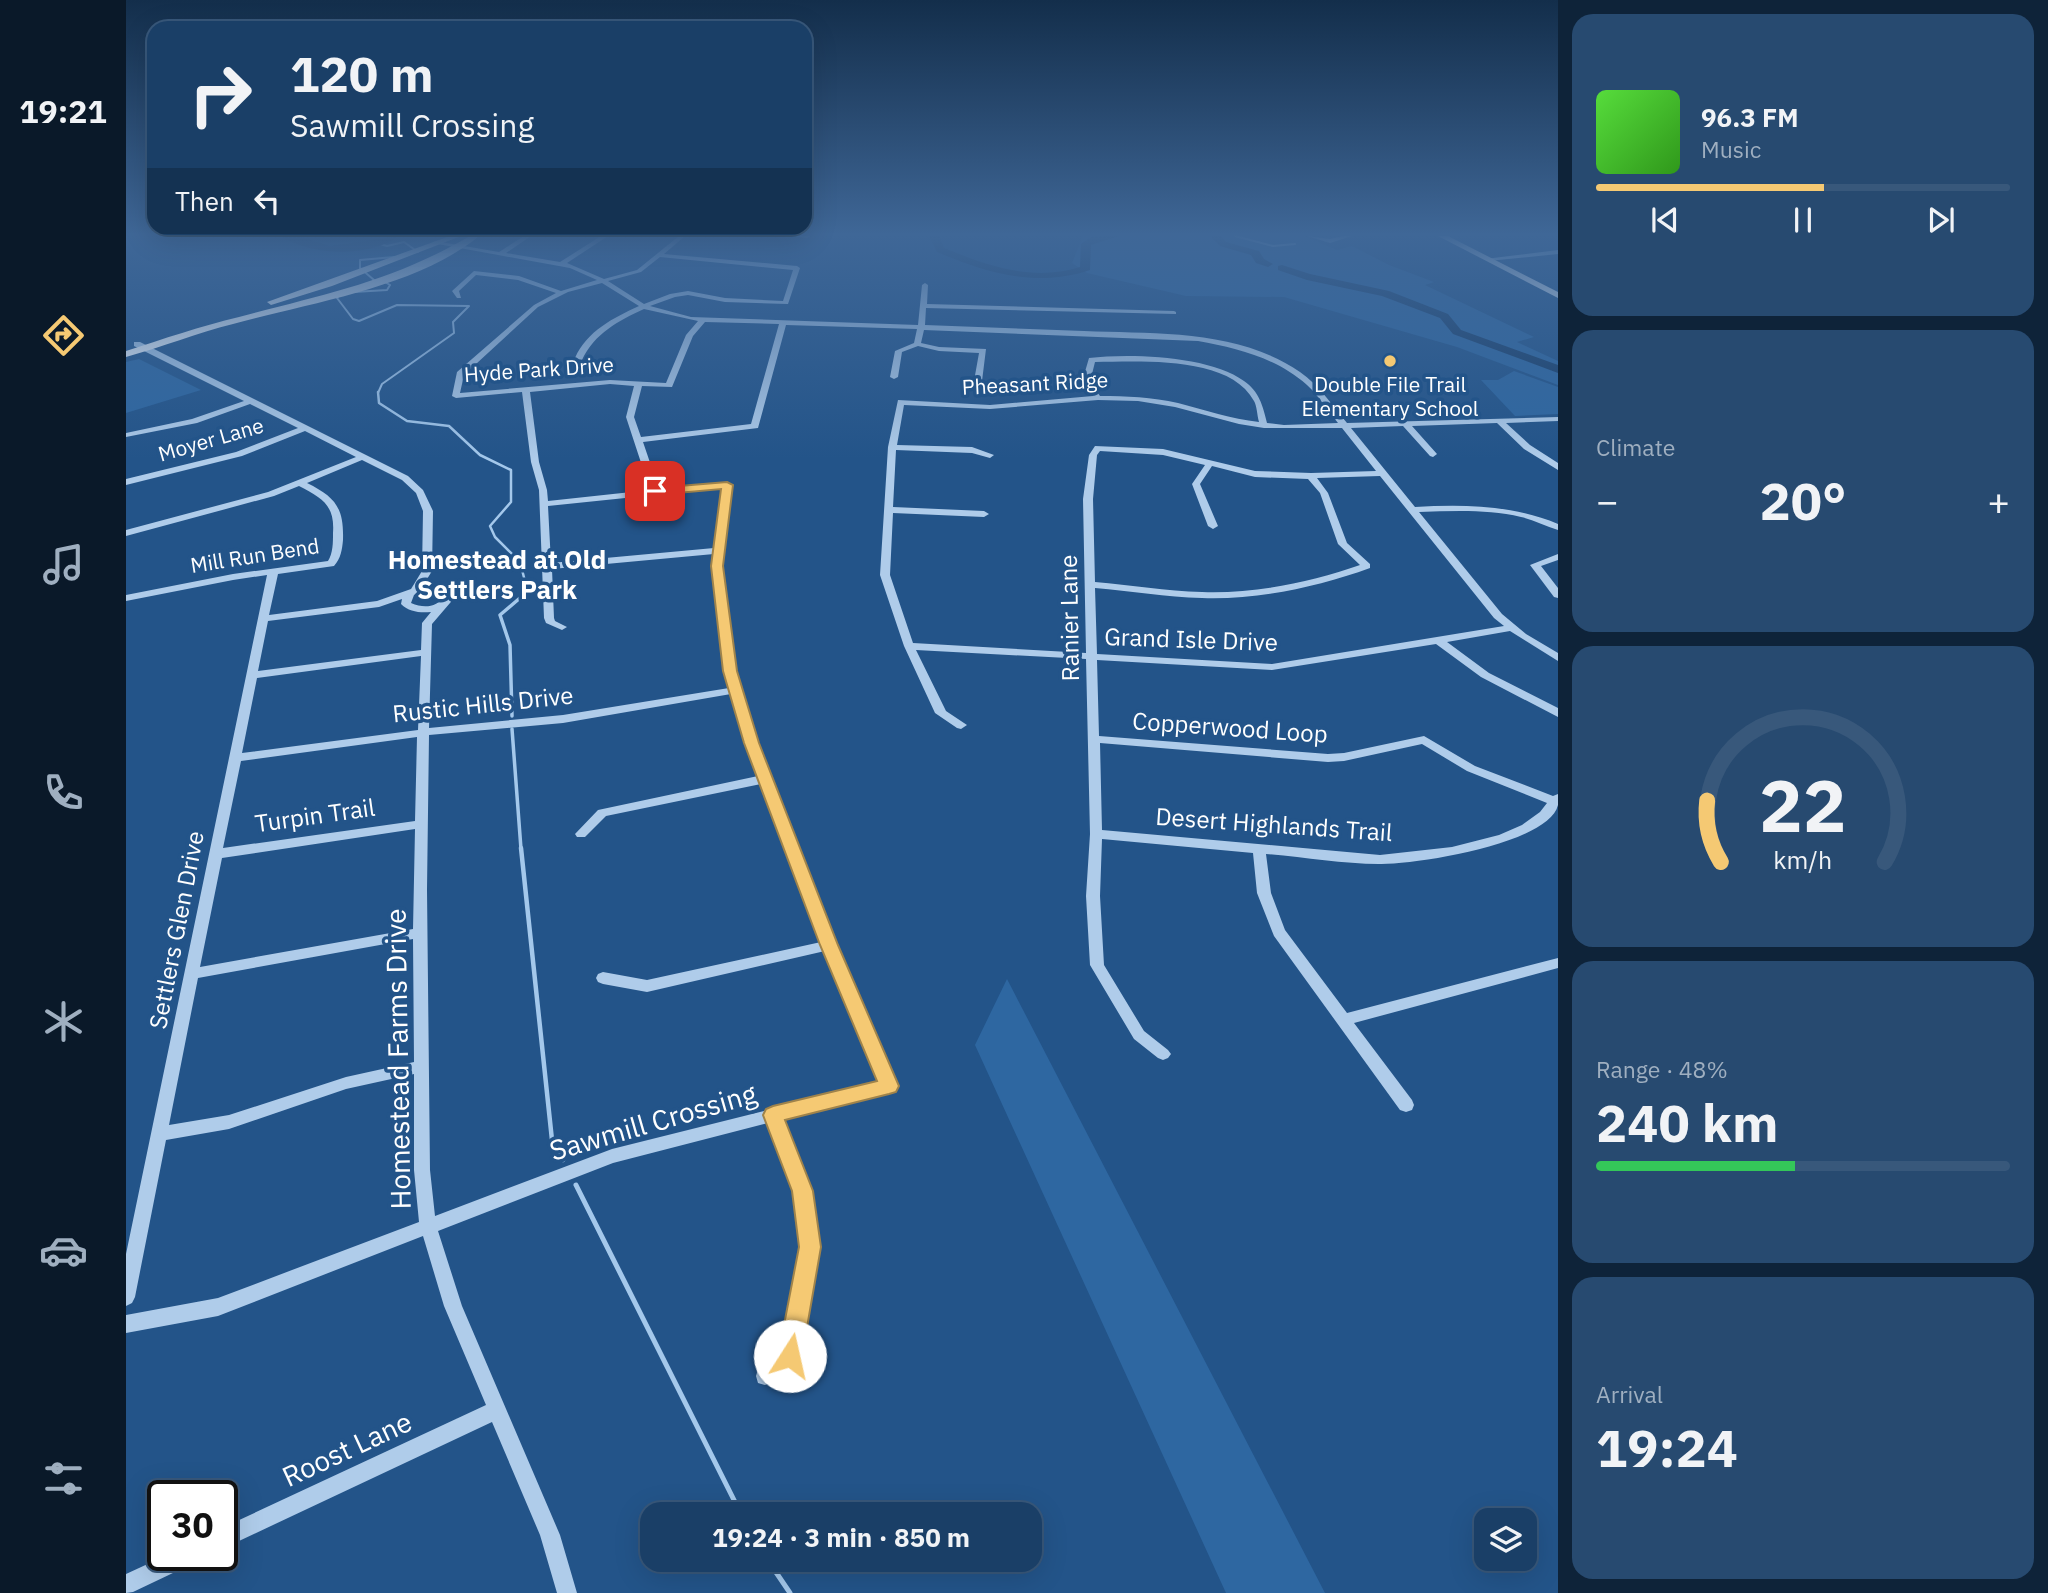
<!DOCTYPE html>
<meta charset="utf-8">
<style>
body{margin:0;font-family:"IBM Plex Sans",sans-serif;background:#274a70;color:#f1f3f6;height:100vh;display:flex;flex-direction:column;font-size:26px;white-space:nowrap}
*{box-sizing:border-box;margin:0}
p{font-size:23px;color:#9fafc0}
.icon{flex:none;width:38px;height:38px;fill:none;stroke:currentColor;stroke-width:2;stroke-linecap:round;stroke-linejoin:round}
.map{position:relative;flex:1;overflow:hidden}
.drawer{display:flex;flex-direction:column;gap:14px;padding:14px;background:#0e2339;width:490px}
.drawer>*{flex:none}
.top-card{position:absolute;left:21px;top:21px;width:665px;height:214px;border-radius:21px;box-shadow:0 7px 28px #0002,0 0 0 2px #38587b;background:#1a3f67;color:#f1f3f6;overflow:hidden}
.buttons{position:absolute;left:1348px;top:1508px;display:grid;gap:14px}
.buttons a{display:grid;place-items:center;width:63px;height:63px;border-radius:14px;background:#1a3f67;box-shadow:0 7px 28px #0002,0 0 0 2px #38587b;font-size:35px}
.speed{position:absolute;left:21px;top:1480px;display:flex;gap:14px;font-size:35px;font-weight:700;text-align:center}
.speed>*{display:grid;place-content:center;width:91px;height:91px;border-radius:50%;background:#1a3f67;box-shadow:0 7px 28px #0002,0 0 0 2px #38587b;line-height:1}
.speed .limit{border:4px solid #111;border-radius:10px;background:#fff;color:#111}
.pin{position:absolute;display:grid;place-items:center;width:60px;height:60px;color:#fff;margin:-30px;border-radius:14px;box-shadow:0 4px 10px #0006}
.me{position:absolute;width:77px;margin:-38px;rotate:10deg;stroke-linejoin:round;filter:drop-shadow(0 0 5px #0008)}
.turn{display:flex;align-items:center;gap:24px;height:147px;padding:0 28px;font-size:32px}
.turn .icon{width:91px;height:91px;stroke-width:2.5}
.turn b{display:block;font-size:49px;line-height:60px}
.then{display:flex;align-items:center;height:66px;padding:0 28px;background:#0003;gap:14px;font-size:26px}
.big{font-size:52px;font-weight:800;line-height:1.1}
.drawer .tile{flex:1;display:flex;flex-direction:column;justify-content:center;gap:10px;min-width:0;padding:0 24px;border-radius:21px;background:#274a70}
.drawer .dial{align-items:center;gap:0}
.dial svg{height:182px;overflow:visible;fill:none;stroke:#38587b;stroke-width:7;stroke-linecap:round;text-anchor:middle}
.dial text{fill:#f1f3f6;stroke:none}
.song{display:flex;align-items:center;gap:21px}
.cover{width:84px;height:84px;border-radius:10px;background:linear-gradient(135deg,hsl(110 70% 55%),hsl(110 70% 35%))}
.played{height:7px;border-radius:4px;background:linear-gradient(90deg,#f5c973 55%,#38587b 55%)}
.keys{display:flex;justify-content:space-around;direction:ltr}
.heat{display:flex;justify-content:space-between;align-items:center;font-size:38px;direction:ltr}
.charge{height:10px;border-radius:5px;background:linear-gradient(90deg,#34c759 48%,#38587b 0)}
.trip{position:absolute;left:514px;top:1502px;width:402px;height:70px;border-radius:21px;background:#1a3f67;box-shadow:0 7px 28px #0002,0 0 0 2px #38587b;font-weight:800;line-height:70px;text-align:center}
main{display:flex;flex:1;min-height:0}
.dock{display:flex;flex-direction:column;width:126px;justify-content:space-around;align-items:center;background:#0a1929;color:#9fafc0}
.dock .icon{width:49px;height:49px}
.dock .on{color:#f5c973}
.dock b{font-size:32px;color:#f1f3f6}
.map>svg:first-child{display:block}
.green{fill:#2e67a1}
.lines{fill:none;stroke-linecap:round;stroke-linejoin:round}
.stream-far4{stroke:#a4c8eb;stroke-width:2}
.stream-far3{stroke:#a4c8eb;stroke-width:2.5}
.stream-far2{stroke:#a4c8eb;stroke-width:3.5}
.stream-far1{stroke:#a4c8eb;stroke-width:4.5}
.stream{stroke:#a4c8eb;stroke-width:5}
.river{fill:#193e68;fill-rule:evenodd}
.minor{fill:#afccea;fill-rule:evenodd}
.major{fill:#f3f8fe;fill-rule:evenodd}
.route{fill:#f5c973;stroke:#9f834b;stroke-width:2}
.poi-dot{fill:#f5c973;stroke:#235489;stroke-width:2.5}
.labels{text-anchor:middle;stroke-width:7;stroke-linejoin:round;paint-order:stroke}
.far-street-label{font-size:21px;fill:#fff;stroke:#235489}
.far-poi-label{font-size:21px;fill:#fff;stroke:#235489}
.street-label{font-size:24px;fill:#fff;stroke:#235489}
.neighbourhood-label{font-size:26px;font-weight:bold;fill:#fff;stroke:#235489}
.near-street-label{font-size:28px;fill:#fff;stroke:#235489}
</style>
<main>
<nav class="dock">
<b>19:21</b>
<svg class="icon on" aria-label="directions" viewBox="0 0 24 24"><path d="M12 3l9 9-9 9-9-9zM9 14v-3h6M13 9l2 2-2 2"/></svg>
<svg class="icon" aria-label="music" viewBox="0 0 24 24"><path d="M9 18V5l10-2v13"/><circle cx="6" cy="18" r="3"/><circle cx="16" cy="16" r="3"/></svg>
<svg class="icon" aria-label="phone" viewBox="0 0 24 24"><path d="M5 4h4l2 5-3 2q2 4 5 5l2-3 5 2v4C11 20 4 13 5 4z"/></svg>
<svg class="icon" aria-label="climate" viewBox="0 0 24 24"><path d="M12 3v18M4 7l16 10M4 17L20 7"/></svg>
<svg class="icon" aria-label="car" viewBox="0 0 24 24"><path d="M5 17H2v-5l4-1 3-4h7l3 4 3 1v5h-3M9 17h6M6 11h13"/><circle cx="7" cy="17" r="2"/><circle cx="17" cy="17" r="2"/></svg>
<svg class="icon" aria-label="filters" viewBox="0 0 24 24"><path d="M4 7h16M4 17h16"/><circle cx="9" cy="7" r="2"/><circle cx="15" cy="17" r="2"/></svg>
</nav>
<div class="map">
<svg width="1432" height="1593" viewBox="0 0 1432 1593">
<rect width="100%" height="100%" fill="#235489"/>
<path class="green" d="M957,236h221l33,14 15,-4 37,19 45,17 -9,3 109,52 -17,5 41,19v24l-101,-38 -173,-50 -98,-1 -99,-23 -15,-10z
M13,359l62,31 -75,23v-51z
M1388,371l44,16v27l-43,2 -34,-36h17z
M881,979l318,614h-99l-251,-548z"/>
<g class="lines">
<path class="stream-far4" d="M1109,236l38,10 22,-2
M247,242l14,4 17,-4 14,10
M248,280l-14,-12v-8l34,-3
M228,292l33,-2 3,-5 -5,-3
M214,294l-3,4 16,21 6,2 38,-16 72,1 -16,16 1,11 -72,51 -4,9"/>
<path class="stream-far3" d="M252,392l1,11 28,18 42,5 31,29 31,15v32l-21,24 5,11 25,25 8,31"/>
<path class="stream-far2" d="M386,716l-2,-71 -10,-30 27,-23
M386,729l9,120"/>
<path class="stream-far1" d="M395,848l31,292 11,20"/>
<path class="stream" d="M450,1185l165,329
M641,1559l23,34"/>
<path class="river" d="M154,236h17l33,10 70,-10c-33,22 -87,20 -120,0z
M803,236h10l5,12c44,18 89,34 136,19l1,-23 10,-7 28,-1 -28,9 -1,25c-54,18 -103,3 -153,-18z
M1084,236h10l6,6 33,9 5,8 9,5 -5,3 -12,-4 -5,-8 -31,-9z
M1156,265l28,9 79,17 59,23 13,16 97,35v8l-105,-39 -13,-16 -58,-22 -75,-16 -29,-10v-4z"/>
<path class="minor" d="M398,236h7l-25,17 54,9 41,-26h7l-41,27 37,16 33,-9 42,-34h6l-21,18 133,12 3,2 -12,36 -63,-2 -37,-7 -13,2 -25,9 41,11 227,8 4,-40 3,-2 3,2 -1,19 247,7 2,1v2l-250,-6 -1,17c53,2 106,4 159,6 73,3 153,-2 216,41 19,13 32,33 47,51l211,-6v4l-52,2 24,22 28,18v7l-34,-21 -27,-26 -85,3 25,28 -4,3 -3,-1 -27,-30 -52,2 64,79c49,-3 97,-2 143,17v6c-13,-4 -24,-10 -37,-13 -33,-8 -68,-6 -102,-5l83,102 24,20 32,19v8l-48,-30 -63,11 42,31 69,35v9l-77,-40 -45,-33 -164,26 -175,-10 2,76 229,18 16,-1 80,-17 51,30 78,30 5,-2c0,3 0,7 0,11 -9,39 -144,60 -179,59 -37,0 -76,-7 -113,-10l5,39 14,37 62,83 211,-55v10l-204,55 58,77 2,5 -2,5 -6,2 -6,-2 -126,-174 -17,-43 -4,-40 -151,-14 -2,57 4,69 40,66 24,19 3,4 -3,4 -5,2 -5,-2 -24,-19 -44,-74 -4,-69 4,-62 -4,-175 -170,-9 30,61 21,14 -6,4 -4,-1 -22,-15 -31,-67 -24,-71 8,-128 10,-47 92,5 103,-9 -11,-14 7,-24c42,-5 121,-2 155,23 15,10 19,25 23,42l17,2 54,-2c-10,-12 -19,-27 -31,-38 -30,-27 -70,-37 -109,-44l-274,-11 -3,13 18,4 47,2 -4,32 -4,2 -4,-2 5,-28 -40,-2 -21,-5 -16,6 -4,25 -4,2 -4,-2 5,-26 19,-8 3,-14 -131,-4 -28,103 -115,14 16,47 68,-7 4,3 -9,81 13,105 22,72 79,202 61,141 -3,5 -5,1 -106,28 28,71 8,56 -20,109c-5,12 -22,24 -34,29l-7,-2 -2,-7 2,-7 24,-18 19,-104 -6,-56 -27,-68 -155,40 -175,68 24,75 98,229 17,58h-20l-17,-58 -48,-113 -270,127v-21l264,-123 -42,-99 -21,-70 -205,80 -92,17v-18l92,-17 201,-76 -5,-52v-96l-68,15 -117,40 -63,11 -31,157 -3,6 -6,3v-52l141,-679 -34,5 -107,21v-6l107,-21 95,-13c5,-8 5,-18 5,-28 2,-28 -11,-35 -34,-47l-25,10 -148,40v-6l142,-38 88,-35 -51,-26 -63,25 -116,29v-6l110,-27 62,-24 -48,-24 -53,19 -71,14v-4l66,-14 52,-18 -110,-55v-4h6l268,134 15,14 10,21 -1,60 -8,13 4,-1 24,4 4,9 -24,28 -3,104 134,-13 166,-27 -4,-17 -13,-105 2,-12 -162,15 2,49 1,3 12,6 -5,3 -16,-7 -2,-5 -5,-128 -8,-28 -9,-70 -66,6 -4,-2 5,-24 77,-67 22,-12 -38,-13 -42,-5 -17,16 2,7h-4l-5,-7 22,-20 45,5 42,15 36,-11 -27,-12 -138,-25 3,-2 64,11zM534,257l133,13 -10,31 -58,-3 -37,-7 -18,3 -26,10 -36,-23 33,-9zM476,283l37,23c-26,12 -52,25 -64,52l7,2c13,-27 36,-39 62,-51l54,12 -12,14 -20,48 -56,-3 -150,13 4,-18 74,-68 30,-15zM579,322l74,2 -28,100 -110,13 -7,-20 8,-31 30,1 21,-51zM969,362c45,0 134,-7 159,39 3,5 3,14 5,21 -28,-3 -54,-12 -81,-19 -26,-6 -52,-7 -78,-7l-10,-14zM484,384l24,2 -8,31 24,73 -102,11 -1,-11 -8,-28 -9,-70zM972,400l40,1 37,6 64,17 25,4h78l34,43 -65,2 -56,-2 -92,-22 -68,-3 -6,9 -6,44 3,154 -173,-10 -23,-68 3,-62 91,4 5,-3 -5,-3 -91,-4 3,-57 76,3 18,5 4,-3 -22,-8 -75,-2 7,-40 86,4zM974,451l63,4 42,10 -13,19 16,42 5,3 5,-3 -18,-42 12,-18 43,11 53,2 12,14 18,51 22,21c-48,17 -106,29 -158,27 -36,-1 -71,-7 -107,-10l-2,-83 4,-44zM236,460l40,20 14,13 7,18 -1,60 -11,18 -34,12 -108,14 9,-41 56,-8c7,-8 8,-16 9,-26 1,-33 -8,-43 -36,-57zM1254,476l114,142 10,8 -232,38 -175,-10 -2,-66c36,3 71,9 107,10 55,2 116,-11 168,-30v-4l-23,-21 -19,-50 -11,-15zM596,488l-8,60 -163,15 -3,-57zM303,589l15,2 2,5c-10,11 -21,13 -35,7l3,-8zM276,599l-1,5c8,8 19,9 30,8l-9,11 -1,27 -163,21 10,-50 111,-14zM295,656l-3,74 -176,23 15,-75zM605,694l14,49 13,33 -160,34 -23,24 2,3h8l21,-21 155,-32 60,158 -174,38 -44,-8 -5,2 -2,4 2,4 5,2 44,8 178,-41 55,131 -268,67 -177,67 -5,-46 -3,-280 2,-155 134,-12zM291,737l-2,84 -192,27 18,-87zM974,743l228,19 16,-1 78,-17 45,27 80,32 -7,9 -18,13 -23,10 -47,12 -72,8 -278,-25zM289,829l-2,100 -213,38 22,-109zM287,939l1,123 -68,15 -117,38 -60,10 29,-147z
M664,236h20l-3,2z
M1181,236l23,3 13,-3h9l-22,7z
M1432,250v4l-70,7 -3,-2z
M1432,554v6l-17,6 17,22v10l-4,-1 -24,-32z
M39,1556h32l-3,7 -61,29 -7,1v-19z"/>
<path class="major" d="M324,236h11l-129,50 -61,19 -4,-3z
M344,236h9c-61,51 -170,67 -246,88 -36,9 -71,23 -107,33v-6c37,-12 75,-25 113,-34 86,-23 152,-35 231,-81z
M1312,236h10l110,56v6z"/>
</g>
<linearGradient id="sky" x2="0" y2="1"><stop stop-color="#132e4b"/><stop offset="0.51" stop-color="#3f6797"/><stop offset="1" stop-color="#3f6797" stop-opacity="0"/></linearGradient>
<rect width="1432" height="459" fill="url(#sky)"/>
<path class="route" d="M601,482l6,3 -10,81 14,105 22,72 79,202 61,141 -3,6 -7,2 -104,26 28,71 8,56 -19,109 -3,8 -9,4 -8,-4 -4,-8 21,-109 -7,-56 -29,-76 3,-6 7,-3 104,-25 -57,-136 -76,-202 -21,-72 -12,-105 10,-77 -66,6 -6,-4 6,-3z"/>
<circle class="poi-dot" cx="1264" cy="361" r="7"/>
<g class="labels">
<g class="far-street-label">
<text transform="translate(413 370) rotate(-4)" y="7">Hyde Park Drive</text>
<text transform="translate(909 384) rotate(-3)" y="7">Pheasant Ridge</text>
<text transform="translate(85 440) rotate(-16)" y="7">Moyer Lane</text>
<text transform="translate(129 556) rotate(-9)" y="7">Mill Run Bend</text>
</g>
<g class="far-poi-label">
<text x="1264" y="392">Double File Trail<tspan x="1264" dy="24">Elementary School</tspan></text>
</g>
<g class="street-label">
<text transform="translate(944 618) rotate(-91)" y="8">Ranier Lane</text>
<text transform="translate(1065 640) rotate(2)" y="8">Grand Isle Drive</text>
<text transform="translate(357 705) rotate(-6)" y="8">Rustic Hills Drive</text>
<text transform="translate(1104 728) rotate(4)" y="8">Copperwood Loop</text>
<text transform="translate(189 816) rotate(-8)" y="8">Turpin Trail</text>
<text transform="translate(1148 825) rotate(4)" y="8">Desert Highlands Trail</text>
<text transform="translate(51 930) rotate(-79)" y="8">Settlers Glen Drive</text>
</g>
<g class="neighbourhood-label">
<text x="371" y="569">Homestead at Old<tspan x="371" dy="30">Settlers Park</tspan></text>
</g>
<g class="near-street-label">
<text transform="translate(272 1059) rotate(-91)" y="10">Homestead Farms Drive</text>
<text transform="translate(527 1122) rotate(-16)" y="10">Sawmill Crossing</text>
<text transform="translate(221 1449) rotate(-25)" y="10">Roost Lane</text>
</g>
</g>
</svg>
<div class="buttons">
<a><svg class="icon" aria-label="layers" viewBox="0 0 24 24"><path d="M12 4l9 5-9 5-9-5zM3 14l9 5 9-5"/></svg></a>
</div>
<div class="speed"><div class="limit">30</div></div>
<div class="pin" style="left:529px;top:491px;background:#d93025"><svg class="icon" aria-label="arrive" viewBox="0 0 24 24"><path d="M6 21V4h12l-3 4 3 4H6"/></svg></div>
<svg class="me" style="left:664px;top:1356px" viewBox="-20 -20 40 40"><circle r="19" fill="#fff"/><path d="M0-13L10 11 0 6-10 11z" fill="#f5c973"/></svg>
<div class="trip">19:24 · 3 min · 850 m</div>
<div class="top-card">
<div class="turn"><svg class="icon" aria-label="right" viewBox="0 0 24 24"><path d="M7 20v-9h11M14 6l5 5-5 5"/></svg><div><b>120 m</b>Sawmill Crossing</div></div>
<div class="then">Then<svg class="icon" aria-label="left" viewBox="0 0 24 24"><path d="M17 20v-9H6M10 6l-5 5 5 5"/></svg></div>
</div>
</div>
<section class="drawer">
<div class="tile">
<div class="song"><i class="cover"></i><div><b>96.3 FM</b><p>Music</p></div></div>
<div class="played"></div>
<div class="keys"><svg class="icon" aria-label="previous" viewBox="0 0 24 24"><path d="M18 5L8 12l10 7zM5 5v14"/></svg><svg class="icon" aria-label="pause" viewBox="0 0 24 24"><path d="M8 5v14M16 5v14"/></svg><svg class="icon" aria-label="next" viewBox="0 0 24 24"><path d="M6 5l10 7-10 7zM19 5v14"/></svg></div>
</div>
<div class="tile"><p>Climate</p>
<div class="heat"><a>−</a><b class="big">20°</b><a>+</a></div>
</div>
<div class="tile dial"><svg viewBox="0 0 100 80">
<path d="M14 69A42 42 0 1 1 86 69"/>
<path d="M14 69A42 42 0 0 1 8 42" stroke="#f5c973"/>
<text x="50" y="56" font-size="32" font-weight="700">22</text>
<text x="50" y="72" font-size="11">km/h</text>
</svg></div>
<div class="tile"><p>Range · 48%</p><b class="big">240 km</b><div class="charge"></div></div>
<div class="tile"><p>Arrival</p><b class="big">19:24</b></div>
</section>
</main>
